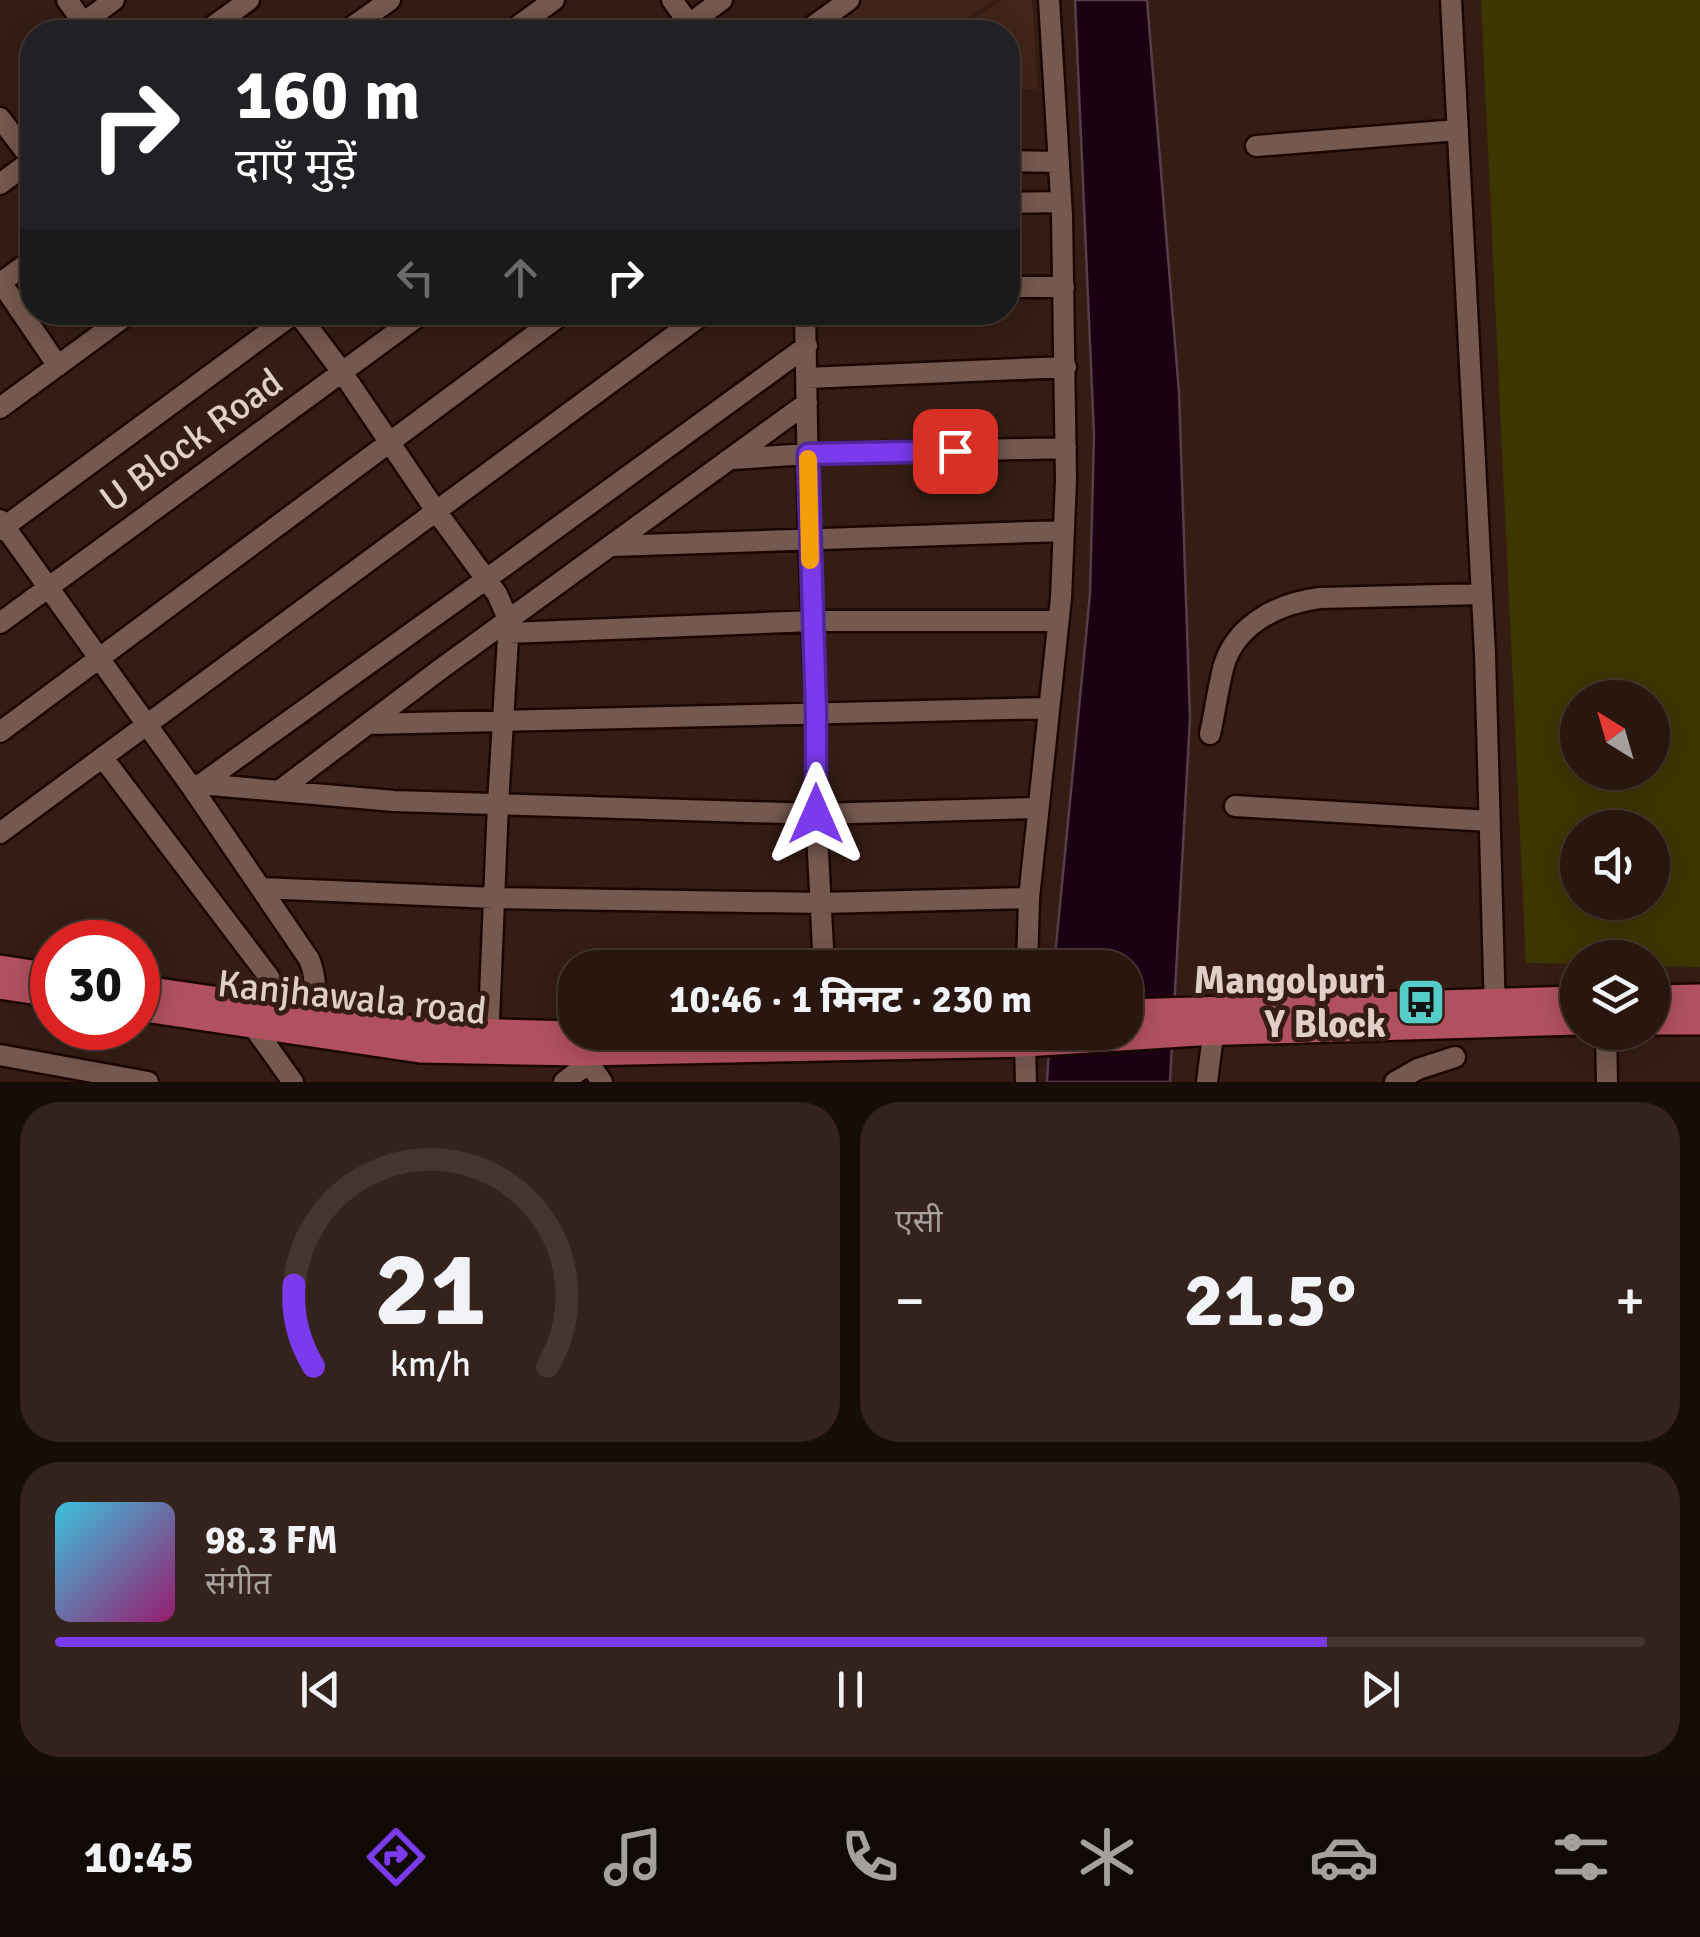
<!DOCTYPE html>
<html lang="hi">
<meta charset="utf-8">
<style>
body{margin:0;font-family:Signika,"Noto Sans Devanagari",sans-serif;background:#34231d;color:#f1f3f6;height:100vh;display:flex;flex-direction:column;font-size:38px;white-space:nowrap}
*{box-sizing:border-box;margin:0}
p{font-size:32px;color:#a59f9e}
.icon{flex:none;width:55px;height:55px;fill:none;stroke:currentColor;stroke-width:2;stroke-linecap:round;stroke-linejoin:round}
.map{position:relative;height:1082px;overflow:hidden}
.panel{display:flex;flex-direction:column;gap:20px;padding:20px;background:#160c08;flex:1}
.panel>*{flex:none}
.guide{position:absolute;left:20px;top:20px;width:1000px;height:305px;border-radius:40px;box-shadow:0 5px 25px #0003,0 0 0 2px #44352f;background:#202124;color:#fff;overflow:hidden}
.needle{width:65px;rotate:323deg}
.controls{position:absolute;left:1560px;top:680px;display:grid;gap:20px}
.controls a{display:grid;place-items:center;width:110px;height:110px;border-radius:50%;background:#28160f;box-shadow:0 5px 25px #0003,0 0 0 2px #44352f;font-size:50px}
.speed{position:absolute;left:30px;top:920px;display:flex;gap:20px;font-size:50px;font-weight:700;text-align:center}
.speed>*{display:grid;place-content:center;width:130px;height:130px;border-radius:50%;background:#28160f;box-shadow:0 5px 25px #0003,0 0 0 2px #44352f;line-height:1}
.speed .limit{border:15px solid #d22;background:#fff;color:#111}
.pin{position:absolute;display:grid;place-items:center;width:85px;height:85px;color:#fff;margin:-42px;border-radius:20px;box-shadow:0 5px 15px #0006}
.me{position:absolute;width:110px;margin:-55px;rotate:0deg;stroke-linejoin:round;filter:drop-shadow(0 0 8px #0008)}
.turn{display:flex;align-items:center;gap:35px;height:210px;padding:0 50px;font-size:45px}
.turn .icon{width:130px;height:130px;stroke-width:2.5}
.turn b{display:block;font-size:70px;line-height:85px}
.lanes{display:flex;align-items:center;height:95px;padding:0 50px;background:#0003;justify-content:center;gap:50px;direction:ltr}
.lanes .off{opacity:.35}
.big{font-size:75px;font-weight:800;line-height:1.1}
.panel .tile{flex:1;display:flex;flex-direction:column;justify-content:center;gap:15px;min-width:0;padding:0 35px;border-radius:40px;background:#34231d}
.panel .dial{align-items:center;gap:0}
.dial svg{height:260px;overflow:visible;fill:none;stroke:#44352f;stroke-width:7;stroke-linecap:round;text-anchor:middle}
.dial text{fill:#f1f3f6;stroke:none}
.song{display:flex;align-items:center;gap:30px}
.cover{width:120px;height:120px;border-radius:15px;background:linear-gradient(135deg,hsl(190 70% 55%),hsl(320 70% 35%))}
.played{height:10px;border-radius:5px;background:linear-gradient(90deg,#7c3aed 80%,#44352f 80%)}
.keys{display:flex;justify-content:space-around;direction:ltr}
.heat{display:flex;justify-content:space-between;align-items:center;font-size:55px;direction:ltr}
.panel .tiles{flex:1;display:grid;gap:20px;grid-template-columns:1fr 1fr}
.tile:last-child{grid-column:span 2}
.trip{position:absolute;left:558px;top:950px;width:585px;height:100px;border-radius:40px;background:#28160f;box-shadow:0 5px 25px #0003,0 0 0 2px #44352f;font-weight:800;line-height:100px;text-align:center}
.dock{display:flex;height:160px;justify-content:space-around;align-items:center;background:#100906;color:#a59f9e}
.dock .icon{width:70px;height:70px}
.dock .selected{color:#7c3aed}
.dock b{font-size:45px;color:#f1f3f6}
.map>svg:first-child{display:block}
.built{fill:#422419}
.green{fill:#3d3600;fill-rule:evenodd}
.water{fill:#1b0013;stroke:#563e4a;stroke-width:2.5}
.lines{fill:none;stroke-linecap:round;stroke-linejoin:round}
.minor-casing{stroke:#1c0602;stroke-width:25}
.major-casing{stroke:#1c0602;stroke-width:30}
.minor{stroke:#75584e;stroke-width:20}
.major{stroke:#b1515f;stroke-width:25}
.route-casing{stroke:#51269a;stroke-width:25}
.route{stroke:#7c3aed;stroke-width:18}
.slow{stroke:#f59e0b;stroke-width:18}
.labels{text-anchor:middle;stroke-width:10;stroke-linejoin:round;paint-order:stroke}
.street-label{font-size:38px;fill:#e0cfc9;stroke:#351d14}
.poi-label{font-size:38px;font-weight:bold;fill:#e0cfc9;stroke:#351d14;text-anchor:end}
</style>
<div class="map">
<svg width="1700" height="1082" viewBox="0 0 1700 1082">
<rect width="100%" height="100%" fill="#351d14"/>
<path class="built" d="M856,0h138l-45,32h-136z
M1002,0h30l6,89 -30,1v-58h-53z"/>
<path class="green" d="M1481,0h219v967l-47,-1 -1,-8h-74l-1,6 -51,-1zM1578,698h74v74h-74zM1578,828h74v74h-74z"/>
<path class="water" d="M1075,0h72l32,392 11,326 -20,364h-123l3,-49 75,-1v-64l-71,-1 36,-373 4,-159z"/>
<g class="lines">
<g class="minor-casing">
<path id="minor" d="M67,0l23,32
M672,0l23,32
M1451,0l34,654 10,359
M83,23l31,-23
M205,32l44,-32
M345,32l45,-32
M510,32l44,-32
M678,32l44,-32
M805,32l44,-32
M0,118l32,42
M1256,146l202,-16
M1008,161l51,1
M0,184l32,-24
M1008,203l53,-1
M0,281l58,85
M0,283l32,-23
M1008,287h56
M297,312l45,60 94,139 61,83 12,27 -11,183 -10,240
M805,312l4,229 7,171v102l8,154
M807,378l259,-11
M0,408l131,-96
M732,459l76,-5 258,-6
M0,520l193,269 116,170c8,18 6,36 6,56
M0,530l296,-218
M611,546l453,-15
M0,623l424,-311
M508,633l305,-12h245
M368,724l681,-16
M0,732l565,-420
M1210,734c5,-22 8,-47 14,-69 13,-42 56,-62 96,-67l162,-4
M103,758l166,219 6,12 5,20
M200,784l194,17 422,13 222,-6
M197,787l288,-207 322,-234
M279,791l163,-123 365,-265
M1235,806l255,15
M0,833l706,-521
M261,888l233,10 327,5 208,-5
M1027,968l2,-70 32,-300 5,-118 -4,-265 -13,-215
M255,1017l-2,9 40,56
M1606,1032l1,50
M1025,1044l1,38
M582,1053l20,29
M0,1055l148,27
M564,1082l25,-19
M1207,1082l8,-62
M1395,1082l23,-13 37,-12"/>
</g>
<g class="major-casing">
<path id="major" d="M0,968l52,8
M0,986l52,8
M138,988l284,42 192,5
M1652,998l48,-1
M138,1008l282,42 162,3 443,-9 173,-11 380,-11
M1125,1012l453,-13
M1652,1022h48"/>
</g>
<use href="#minor" class="minor"/>
<use href="#major" class="major"/>
</g>
<g class="lines">
<g class="route-casing">
<path id="route" d="M816,814v-102l-8,-258 147,-3"/>
</g>
<use href="#route" class="route"/>
<path class="slow" d="M808,459l2,101"/>
</g>
<defs>
<g id="bus-square" transform="scale(2.5)"><rect x="-9" y="-9" width="18" height="18" rx="4" fill="#54cdc8" stroke="#351d14"/><path d="M-5-6H5V4H4V6H2V4H-2V6H-4V4H-5ZM-3.5-4V0h7V-4ZM-3.5 1.2v1.5H-2V1.2ZM2 1.2v1.5H3.5V1.2Z" fill="#111"/></g>
</defs>
<g fill-rule="evenodd">
<use href="#bus-square" x="1421" y="1002"/>
</g>
<g class="labels">
<g class="street-label">
<text transform="translate(191 440) rotate(-36)" y="13">U Block Road</text>
<text transform="translate(352 997) rotate(6)" y="13">Kanjhawala road</text>
</g>
<g class="poi-label">
<text x="1386" y="993">Mangolpuri<tspan x="1386" dy="44">Y Block</tspan></text>
</g>
</g>
</svg>
<div class="controls">
<a><svg class="needle" viewBox="-14 -14 28 28"><path d="M0-13l5 13h-10z" fill="#e53935"/><path d="M0 13l5-13h-10z" fill="#a59f9e"/></svg></a>
<a><svg class="icon" aria-label="sound" viewBox="0 0 24 24"><path d="M4 9h4l5-4v14l-5-4H4zM17 9q2 3 0 6"/></svg></a>
<a><svg class="icon" aria-label="layers" viewBox="0 0 24 24"><path d="M12 4l9 5-9 5-9-5zM3 14l9 5 9-5"/></svg></a>
</div>
<div class="speed"><div class="limit">30</div></div>
<div class="pin" style="left:955px;top:451px;background:#d93025"><svg class="icon" aria-label="arrive" viewBox="0 0 24 24"><path d="M6 21V4h12l-3 4 3 4H6"/></svg></div>
<svg class="me" style="left:816px;top:814px" viewBox="-20 -20 40 40"><path d="M0-17L14 15 0 8-14 15z" fill="#7c3aed" stroke="#fff" stroke-width="4"/></svg>
<div class="trip">10:46 · 1 मिनट · 230 m</div>
<div class="guide">
<div class="turn"><svg class="icon" aria-label="right" viewBox="0 0 24 24"><path d="M7 20v-9h11M14 6l5 5-5 5"/></svg><div><b>160 m</b>दाएँ मुड़ें</div></div>
<div class="lanes"><svg class="icon off" aria-label="left" viewBox="0 0 24 24"><path d="M17 20v-9H6M10 6l-5 5 5 5"/></svg><svg class="icon off" aria-label="ahead" viewBox="0 0 24 24"><path d="M12 20V5M6 11l6-6 6 6"/></svg><svg class="icon" aria-label="right" viewBox="0 0 24 24"><path d="M7 20v-9h11M14 6l5 5-5 5"/></svg></div>
</div>
</div>
<section class="panel">
<div class="tiles">
<div class="tile dial"><svg viewBox="0 0 100 80">
<path d="M14 69A42 42 0 1 1 86 69"/>
<path d="M14 69A42 42 0 0 1 8 44" stroke="#7c3aed"/>
<text x="50" y="56" font-size="32" font-weight="700">21</text>
<text x="50" y="72" font-size="11">km/h</text>
</svg></div>
<div class="tile"><p>एसी</p>
<div class="heat"><a>−</a><b class="big">21.5°</b><a>+</a></div>
</div>
<div class="tile">
<div class="song"><i class="cover"></i><div><b>98.3 FM</b><p>संगीत</p></div></div>
<div class="played"></div>
<div class="keys"><svg class="icon" aria-label="previous" viewBox="0 0 24 24"><path d="M18 5L8 12l10 7zM5 5v14"/></svg><svg class="icon" aria-label="pause" viewBox="0 0 24 24"><path d="M8 5v14M16 5v14"/></svg><svg class="icon" aria-label="next" viewBox="0 0 24 24"><path d="M6 5l10 7-10 7zM19 5v14"/></svg></div>
</div>
</div>
</section>
<nav class="dock">
<b>10:45</b>
<svg class="icon selected" aria-label="directions" viewBox="0 0 24 24"><path d="M12 3l9 9-9 9-9-9zM9 14v-3h6M13 9l2 2-2 2"/></svg>
<svg class="icon" aria-label="music" viewBox="0 0 24 24"><path d="M9 18V5l10-2v13"/><circle cx="6" cy="18" r="3"/><circle cx="16" cy="16" r="3"/></svg>
<svg class="icon" aria-label="phone" viewBox="0 0 24 24"><path d="M5 4h4l2 5-3 2q2 4 5 5l2-3 5 2v4C11 20 4 13 5 4z"/></svg>
<svg class="icon" aria-label="climate" viewBox="0 0 24 24"><path d="M12 3v18M4 7l16 10M4 17L20 7"/></svg>
<svg class="icon" aria-label="car" viewBox="0 0 24 24"><path d="M5 17H2v-5l4-1 3-4h7l3 4 3 1v5h-3M9 17h6M6 11h13"/><circle cx="7" cy="17" r="2"/><circle cx="17" cy="17" r="2"/></svg>
<svg class="icon" aria-label="filters" viewBox="0 0 24 24"><path d="M4 7h16M4 17h16"/><circle cx="9" cy="7" r="2"/><circle cx="15" cy="17" r="2"/></svg>
</nav>
